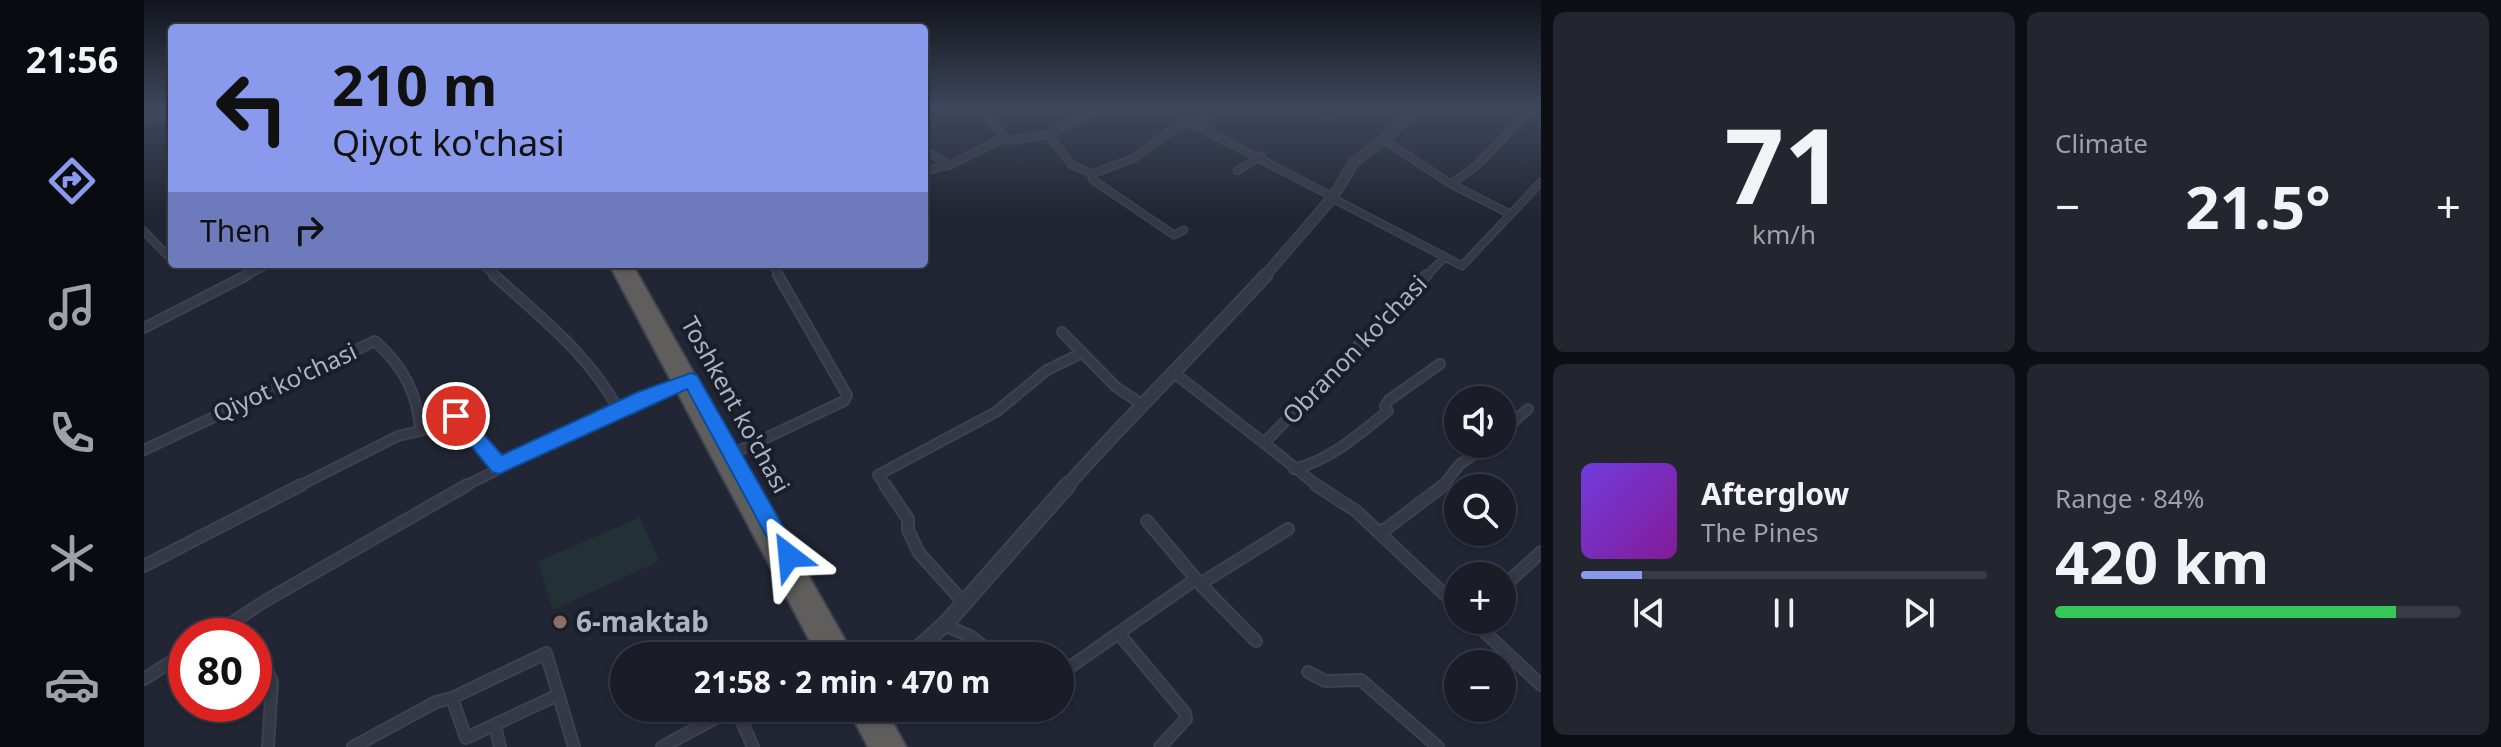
<!DOCTYPE html>
<meta charset="utf-8">
<style>
body{margin:0;font-family:"Noto Sans",sans-serif;background:#23252f;color:#f1f3f6;height:100vh;display:flex;flex-direction:column;font-size:30px;white-space:nowrap}
*{box-sizing:border-box;margin:0}
p{font-size:26px;color:#9fa1a7}
.icon{flex:none;width:44px;height:44px;fill:none;stroke:currentColor;stroke-width:2;stroke-linecap:round;stroke-linejoin:round}
.map{position:relative;flex:1;overflow:hidden}
.details{display:flex;flex-direction:column;gap:12px;padding:12px;background:#0e0f15;width:960px}
.details>*{flex:none}
.guide{position:absolute;left:24px;top:24px;width:760px;height:244px;border-radius:8px;box-shadow:0 2px 6px #0004,0 0 0 2px #383a44;background:#899aed;color:#111;overflow:hidden}
.tools{position:absolute;left:1300px;top:386px;display:grid;gap:16px}
.tools a{display:grid;place-items:center;width:72px;height:72px;border-radius:50%;background:#1a1c27;box-shadow:0 2px 6px #0004,0 0 0 2px #383a44;font-size:40px}
.speed{position:absolute;left:24px;top:618px;display:flex;gap:16px;font-size:40px;font-weight:700;text-align:center}
.speed>*{display:grid;place-content:center;width:104px;height:104px;border-radius:50%;background:#1a1c27;box-shadow:0 2px 6px #0004,0 0 0 2px #383a44;line-height:1}
.speed .limit{border:12px solid #d22;background:#fff;color:#111}
.pin{position:absolute;display:grid;place-items:center;width:68px;height:68px;color:#fff;margin:-34px;border:4px solid #fff;border-radius:50%;box-shadow:0 2px 8px #0007}
.me{position:absolute;width:88px;margin:-44px;rotate:331deg;stroke-linejoin:round;filter:drop-shadow(0 0 6px #0008)}
.turn{display:flex;align-items:center;gap:28px;height:168px;padding:0 32px;font-size:36px}
.turn .icon{width:104px;height:104px;stroke-width:2.5}
.turn b{display:block;font-size:56px;line-height:68px}
.then{display:flex;align-items:center;height:76px;padding:0 32px;background:#0003;gap:16px;font-size:30px}
.big{font-size:60px;font-weight:700;line-height:1.1}
.details .widget{flex:1;display:flex;flex-direction:column;justify-content:center;gap:12px;min-width:0;padding:0 28px;border-radius:12px;background:#23252f}
.details .dial{align-items:center;gap:0}
.dial b{font-size:104px;line-height:1}
.song{display:flex;align-items:center;gap:24px}
.cover{width:96px;height:96px;border-radius:12px;background:linear-gradient(135deg,hsl(260 70% 55%),hsl(290 70% 35%))}
.played{height:8px;border-radius:4px;background:linear-gradient(90deg,#899aed 15%,#383a44 15%)}
.keys{display:flex;justify-content:space-around;direction:ltr}
.heat{display:flex;justify-content:space-between;align-items:center;font-size:44px;direction:ltr}
.charge{height:12px;border-radius:6px;background:linear-gradient(90deg,#34c759 84%,#383a44 0)}
.details .tiles{flex:1;display:grid;gap:12px;grid-template-columns:repeat(2,1fr)}
.trip{position:absolute;left:466px;top:642px;width:464px;height:80px;border-radius:40px;background:#1a1c27;box-shadow:0 2px 6px #0004,0 0 0 2px #383a44;font-weight:700;line-height:80px;text-align:center}
main{display:flex;flex:1;min-height:0}
.tabs{display:flex;flex-direction:column;width:144px;justify-content:space-around;align-items:center;background:#0a0b10;color:#9fa1a7}
.tabs .icon{width:56px;height:56px}
.tabs .on{color:#899aed}
.tabs b{font-size:36px;color:#f1f3f6}
.map>svg:first-child{display:block}
.green{fill:#233036}
.lines{fill:none;stroke-linecap:round;stroke-linejoin:round}
.minor-far2-casing{stroke:#3e414f;stroke-width:9}
.minor-far1-casing{stroke:#3e414f;stroke-width:12}
.minor-casing{stroke:#3e414f;stroke-width:14}
.tertiary-far2-casing{stroke:#3e414f;stroke-width:12}
.tertiary-far1-casing{stroke:#3e414f;stroke-width:15}
.tertiary-casing{stroke:#3e414f;stroke-width:18}
.trunk-casing{stroke:#3f4250;stroke-width:4}
.minor-far2{stroke:#353845;stroke-width:6}
.minor-far1{stroke:#353845;stroke-width:8}
.minor{stroke:#353845;stroke-width:10}
.tertiary-far2{stroke:#353845;stroke-width:9}
.tertiary-far1{stroke:#353845;stroke-width:11}
.tertiary{stroke:#353845;stroke-width:14}
.trunk{fill:#5f5e5c;fill-rule:evenodd}
.route{fill:#1a73e8;stroke:#114b97;stroke-width:2}
.education-dot{fill:#8d6e63;stroke:#1a1d2a;stroke-width:3}
.labels{text-anchor:middle;stroke-width:8;stroke-linejoin:round;paint-order:stroke}
.street-label{font-size:24px;fill:#afb2c2;stroke:#1a1d2a}
.near-poi-label{font-size:28px;font-weight:bold;fill:#afb2c2;stroke:#1a1d2a;text-anchor:start}
</style>
<main>
<nav class="tabs">
<b>21:56</b>
<svg class="icon on" aria-label="directions" viewBox="0 0 24 24"><path d="M12 3l9 9-9 9-9-9zM9 14v-3h6M13 9l2 2-2 2"/></svg>
<svg class="icon" aria-label="music" viewBox="0 0 24 24"><path d="M9 18V5l10-2v13"/><circle cx="6" cy="18" r="3"/><circle cx="16" cy="16" r="3"/></svg>
<svg class="icon" aria-label="phone" viewBox="0 0 24 24"><path d="M5 4h4l2 5-3 2q2 4 5 5l2-3 5 2v4C11 20 4 13 5 4z"/></svg>
<svg class="icon" aria-label="climate" viewBox="0 0 24 24"><path d="M12 3v18M4 7l16 10M4 17L20 7"/></svg>
<svg class="icon" aria-label="car" viewBox="0 0 24 24"><path d="M5 17H2v-5l4-1 3-4h7l3 4 3 1v5h-3M9 17h6M6 11h13"/><circle cx="7" cy="17" r="2"/><circle cx="17" cy="17" r="2"/></svg>
</nav>
<div class="map">
<svg width="1397" height="747" viewBox="0 0 1397 747">
<rect width="100%" height="100%" fill="#222634"/>
<path class="green" d="M496,517l19,44 -106,49 -15,-48z"/>
<g class="lines">
<g class="minor-far2-casing">
<path id="minor-far2" d="M837,108l23,30
M1061,108l6,6 -16,11 138,72
M1167,108l17,8
M0,123l28,-10
M905,135l23,30 20,9 42,-16 47,-34 14,1
M1240,140l67,44 25,-18 54,-55
M780,150l26,15 54,-27 11,2 36,-6 50,-26
M780,171l25,-6
M1093,171l24,-15
M947,174l2,6 81,55 10,-5
M1307,184l59,30
M1188,198l113,59
M0,231l24,25 4,-1
M338,264l14,13
M628,264l8,13
M99,277l26,-13
M1281,277l20,-20 17,9 79,-84"/>
</g>
<g class="minor-far1-casing">
<path id="minor-far1" d="M350,275c46,42 94,78 124,134
M0,328l103,-53
M918,332l54,55 24,16
M1030,373l90,70 163,-168
M1358,432l26,-23
M1120,443l55,44
M0,450l231,-109c28,25 43,53 45,90l36,-15 43,50
M588,454l112,-53 3,-6 -69,-120
M1150,469c37,-9 65,-35 94,-58l-3,-5 4,-6 51,-36
M153,487l101,-51 22,-5
M319,487l155,-78 65,-26
M742,487l-8,-12 118,-63 51,-42 35,-17
M1298,487l18,-23 29,-20"/>
</g>
<g class="minor-casing">
<path id="minor" d="M741,485l23,34v11l11,23 45,50
M1172,485l40,26 102,96
M1234,531l8,-2 58,-44
M0,566l157,-81
M1052,579l4,5 88,-55
M1056,584l56,57
M1358,588l39,-36
M1328,620l69,65
M91,622l11,14
M800,625l26,11 26,20
M976,635l65,78 1,6 -26,28
M68,636l53,-35 202,-116
M110,645l18,36 -4,66
M1164,672l17,9 36,-1 77,67
M916,674l136,-95 -49,-58
M0,679l42,-27
M308,698l94,-45 28,94
M592,708l17,39
M351,725l5,22
M209,747l83,-45 16,-4 14,40 92,-43
M518,747l72,-39"/>
</g>
<g class="tertiary-far2-casing">
<path id="tertiary-far2" d="M1120,277l69,-80 21,-35 30,-22 31,-32"/>
</g>
<g class="tertiary-far1-casing">
<path id="tertiary-far1" d="M922,487c65,-73 134,-140 200,-212"/>
</g>
<g class="tertiary-casing">
<path id="tertiary" d="M766,656l38,-35 120,-136"/>
</g>
<g class="trunk-casing">
<path id="trunk" d="M465,264h23l222,392h-36z
M704,708h37l21,39h-38z"/>
</g>
<use href="#minor-far2" class="minor-far2"/>
<use href="#minor-far1" class="minor-far1"/>
<use href="#minor" class="minor"/>
<use href="#tertiary-far2" class="tertiary-far2"/>
<use href="#tertiary-far1" class="tertiary-far1"/>
<use href="#tertiary" class="tertiary"/>
<use href="#trunk" class="trunk"/>
</g>
<linearGradient id="sky" x2="0" y2="1"><stop stop-color="#13151d"/><stop offset="0.51" stop-color="#3e475c"/><stop offset="1" stop-color="#3e475c" stop-opacity="0"/></linearGradient>
<rect width="1397" height="213" fill="url(#sky)"/>
<path class="route" d="M547,373l6,2 99,174 4,7 -4,7 -7,3 -8,-3 -94,-174 -188,85 -7,-2 -45,-56 2,-5h14l39,44 136,-63z"/>
<circle class="education-dot" cx="416" cy="622" r="8"/>
<g class="labels">
<g class="street-label">
<text transform="translate(1211 350) rotate(-46)" y="8">Obranon ko'chasi</text>
<text transform="translate(141 383) rotate(-25)" y="8">Qiyot ko'chasi</text>
<text transform="translate(591 405) rotate(61)" y="8">Toshkent ko'chasi</text>
</g>
<g class="near-poi-label">
<text x="432" y="632">6-maktab</text>
</g>
</g>
</svg>
<div class="tools">
<a><svg class="icon" aria-label="sound" viewBox="0 0 24 24"><path d="M4 9h4l5-4v14l-5-4H4zM17 9q2 3 0 6"/></svg></a>
<a><svg class="icon" aria-label="search" viewBox="0 0 24 24"><circle cx="10" cy="10" r="6"/><path d="M15 15l6 6"/></svg></a>
<a>+</a>
<a>−</a>
</div>
<div class="speed"><div class="limit">80</div></div>
<div class="pin" style="left:312px;top:416px;background:#d93025"><svg class="icon" aria-label="arrive" viewBox="0 0 24 24"><path d="M6 21V4h12l-3 4 3 4H6"/></svg></div>
<svg class="me" style="left:645px;top:556px" viewBox="-20 -20 40 40"><path d="M0-17L14 15 0 8-14 15z" fill="#1a73e8" stroke="#fff" stroke-width="4"/></svg>
<div class="trip">21:58 · 2 min · 470 m</div>
<div class="guide">
<div class="turn"><svg class="icon" aria-label="left" viewBox="0 0 24 24"><path d="M17 20v-9H6M10 6l-5 5 5 5"/></svg><div><b>210 m</b>Qiyot ko'chasi</div></div>
<div class="then">Then<svg class="icon" aria-label="right" viewBox="0 0 24 24"><path d="M7 20v-9h11M14 6l5 5-5 5"/></svg></div>
</div>
</div>
<section class="details">
<div class="tiles">
<div class="widget dial"><b>71</b><p>km/h</p></div>
<div class="widget"><p>Climate</p>
<div class="heat"><a>−</a><b class="big">21.5°</b><a>+</a></div>
</div>
<div class="widget">
<div class="song"><i class="cover"></i><div><b>Afterglow</b><p>The Pines</p></div></div>
<div class="played"></div>
<div class="keys"><svg class="icon" aria-label="previous" viewBox="0 0 24 24"><path d="M18 5L8 12l10 7zM5 5v14"/></svg><svg class="icon" aria-label="pause" viewBox="0 0 24 24"><path d="M8 5v14M16 5v14"/></svg><svg class="icon" aria-label="next" viewBox="0 0 24 24"><path d="M6 5l10 7-10 7zM19 5v14"/></svg></div>
</div>
<div class="widget"><p>Range · 84%</p><b class="big">420 km</b><div class="charge"></div></div>
</div>
</section>
</main>
